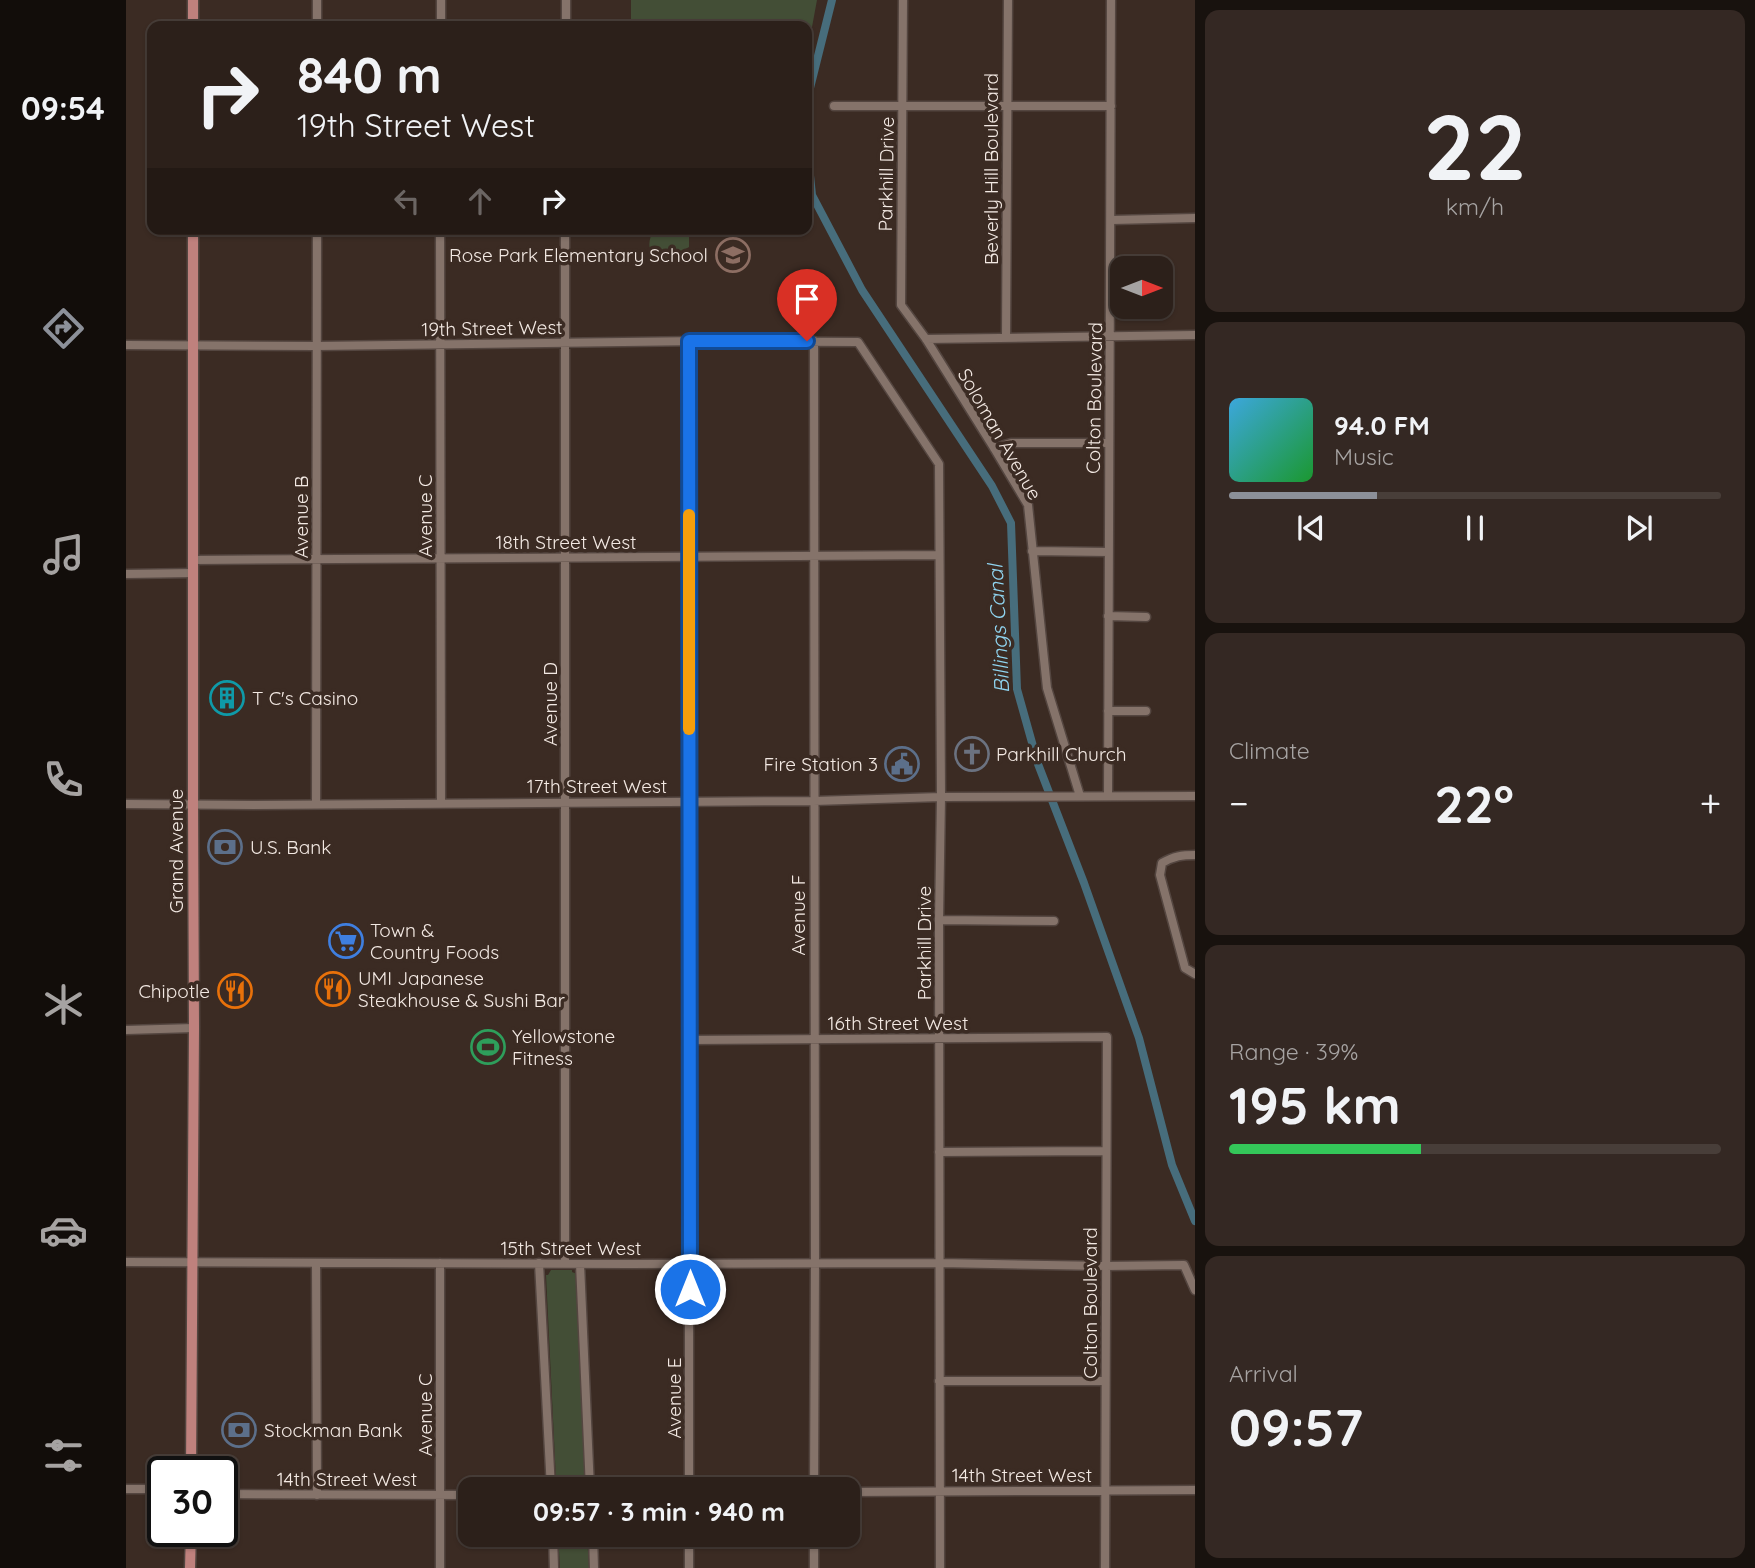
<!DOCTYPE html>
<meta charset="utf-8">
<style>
body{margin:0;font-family:Quicksand,sans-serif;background:#342823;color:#f1f3f6;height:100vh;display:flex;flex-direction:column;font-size:26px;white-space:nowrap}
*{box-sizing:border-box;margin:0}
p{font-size:23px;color:#a6a3a2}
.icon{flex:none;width:38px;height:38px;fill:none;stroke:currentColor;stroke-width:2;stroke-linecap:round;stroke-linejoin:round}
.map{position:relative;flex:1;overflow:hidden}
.details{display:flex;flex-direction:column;gap:10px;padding:10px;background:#18120e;width:560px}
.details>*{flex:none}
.hud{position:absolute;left:21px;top:21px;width:665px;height:214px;border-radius:14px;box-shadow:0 2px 5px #0004,0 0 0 2px #483e39;background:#2c201a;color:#f1f3f6;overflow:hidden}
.needle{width:46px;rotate:90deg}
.controls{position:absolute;left:984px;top:256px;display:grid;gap:14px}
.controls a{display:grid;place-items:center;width:63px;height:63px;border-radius:14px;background:#2c201a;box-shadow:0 2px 5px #0004,0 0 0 2px #483e39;font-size:35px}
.speed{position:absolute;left:21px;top:1456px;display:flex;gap:14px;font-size:35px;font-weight:700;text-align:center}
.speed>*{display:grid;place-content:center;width:91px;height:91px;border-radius:50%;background:#2c201a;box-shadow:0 2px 5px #0004,0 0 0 2px #483e39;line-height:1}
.speed .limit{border:4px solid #111;border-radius:10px;background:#fff;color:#111}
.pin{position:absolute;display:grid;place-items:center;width:60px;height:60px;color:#fff;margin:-72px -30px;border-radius:50% 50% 50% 0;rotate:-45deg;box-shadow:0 0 7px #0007}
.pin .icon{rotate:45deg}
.me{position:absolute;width:77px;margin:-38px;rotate:0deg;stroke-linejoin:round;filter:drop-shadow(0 0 5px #0008)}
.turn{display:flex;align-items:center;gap:24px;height:147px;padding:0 35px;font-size:32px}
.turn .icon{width:91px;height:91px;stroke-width:2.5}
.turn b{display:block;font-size:49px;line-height:60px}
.lanes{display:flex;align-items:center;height:66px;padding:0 35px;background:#0003;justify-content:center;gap:35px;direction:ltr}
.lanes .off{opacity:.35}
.big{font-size:52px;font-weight:700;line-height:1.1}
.details .tile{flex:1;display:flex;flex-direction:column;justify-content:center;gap:10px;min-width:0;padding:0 24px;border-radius:14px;background:#342823}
.details .dial{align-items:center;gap:0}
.dial b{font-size:91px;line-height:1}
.song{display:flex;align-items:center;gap:21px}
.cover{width:84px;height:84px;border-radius:10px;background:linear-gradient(135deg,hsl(200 70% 55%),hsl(130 70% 35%))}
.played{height:7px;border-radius:4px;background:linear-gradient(90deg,#8c9099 30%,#483e39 30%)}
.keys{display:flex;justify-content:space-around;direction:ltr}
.heat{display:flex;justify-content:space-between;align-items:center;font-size:38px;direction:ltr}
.charge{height:10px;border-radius:5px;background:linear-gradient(90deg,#34c759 39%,#483e39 0)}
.trip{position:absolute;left:332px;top:1477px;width:402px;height:70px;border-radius:14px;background:#2c201a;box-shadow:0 2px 5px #0004,0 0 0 2px #483e39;font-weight:700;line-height:70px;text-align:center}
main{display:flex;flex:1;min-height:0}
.tabs{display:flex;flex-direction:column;width:126px;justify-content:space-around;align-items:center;background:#120d0a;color:#a6a3a2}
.tabs .icon{width:49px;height:49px}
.tabs .current{color:#8c9099}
.tabs b{font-size:32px;color:#f1f3f6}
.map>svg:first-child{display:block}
.green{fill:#434e36}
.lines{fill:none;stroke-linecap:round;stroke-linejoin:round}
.canal{stroke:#476d7c;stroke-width:8}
.minor-casing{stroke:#544640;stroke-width:11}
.major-casing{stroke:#544640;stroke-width:13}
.minor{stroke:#85736a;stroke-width:8}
.major{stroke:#bf817d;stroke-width:10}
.route-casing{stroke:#114b97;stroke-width:18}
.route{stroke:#1a73e8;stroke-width:12}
.slow{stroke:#f59e0b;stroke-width:12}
.labels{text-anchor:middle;stroke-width:7;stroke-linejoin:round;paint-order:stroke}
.street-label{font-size:19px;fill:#f3e9e3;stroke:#3b2b23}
.poi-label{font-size:19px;fill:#f3e9e3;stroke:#3b2b23;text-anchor:start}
.water-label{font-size:21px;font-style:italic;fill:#90d5f1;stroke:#3b2b23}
</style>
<main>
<nav class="tabs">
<b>09:54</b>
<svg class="icon current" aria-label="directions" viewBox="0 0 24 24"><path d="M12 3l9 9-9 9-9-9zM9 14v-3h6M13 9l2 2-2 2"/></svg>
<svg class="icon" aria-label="music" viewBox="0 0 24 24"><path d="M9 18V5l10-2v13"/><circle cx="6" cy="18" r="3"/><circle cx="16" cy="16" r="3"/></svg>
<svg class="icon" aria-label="phone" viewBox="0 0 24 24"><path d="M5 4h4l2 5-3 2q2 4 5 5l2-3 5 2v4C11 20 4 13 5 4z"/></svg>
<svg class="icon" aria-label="climate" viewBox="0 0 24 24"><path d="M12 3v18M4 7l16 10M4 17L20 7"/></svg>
<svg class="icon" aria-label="car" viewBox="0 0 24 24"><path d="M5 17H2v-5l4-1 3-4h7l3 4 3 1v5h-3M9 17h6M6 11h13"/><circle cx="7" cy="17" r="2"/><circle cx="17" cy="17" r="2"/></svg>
<svg class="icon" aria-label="filters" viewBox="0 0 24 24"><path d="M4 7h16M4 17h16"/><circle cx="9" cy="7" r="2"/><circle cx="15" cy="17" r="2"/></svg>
</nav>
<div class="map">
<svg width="1069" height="1568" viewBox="0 0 1069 1568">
<rect width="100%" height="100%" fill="#3b2b23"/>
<path class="green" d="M505,0h186l-10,54v-28h-176z
M529,229h34v18c-6,3 -14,11 -19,13 -21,5 -26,-18 -15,-31z
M425,1270h21v2l5,2 9,206c-7,5 -23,5 -30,0l-10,-205h2z
M432,1535h29l2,33h-29z"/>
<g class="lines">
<path class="canal" d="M681,100l25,-100
M681,146l5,49 50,95 130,196 19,37 6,166 21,75 46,119 55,155 33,127 23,56"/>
<g class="minor-casing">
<path id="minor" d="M191,0v26
M315,0v26
M777,0l-2,305 25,34 68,109 34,57 19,183 33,108
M440,26v-26
M708,106h277
M986,220l83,-2
M314,229l1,574
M439,229v1034
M880,338l2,-338
M800,339l269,-4
M563,341v1148
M0,345l191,1 383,-5 158,1 81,122 2,333 -2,123 1,648
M868,448l17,-5h98
M906,551l77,1
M67,560l746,-5
M0,574l67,-1
M982,616l38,1
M982,711h38
M982,796l3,-796
M0,804l127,1 561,-4 127,-4 254,-1
M190,804l1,-575
M1069,855c-13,0 -21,1 -33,8l-2,12 25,93 10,6
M813,920l115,1
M0,1030l68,-2
M563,1040l418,-3 -2,531
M813,1152l167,-1
M0,1262l502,2 312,-1 165,3 79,-1 11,25
M190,1263l1,232
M314,1263v305
M413,1263l12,226
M454,1264l10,225
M813,1381h166
M0,1489h37
M688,1489l1,-226 -1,-922
M723,1492l346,-2
M96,1494l249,1
M427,1535l1,33
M467,1535l1,33
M563,1568v-33
M688,1568v-33"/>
</g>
<g class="major-casing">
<path id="major" d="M67,0v26
M65,1472l3,-444 -1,-224v-575
M64,1568l1,-37"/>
</g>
<use href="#minor" class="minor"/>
<use href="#major" class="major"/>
</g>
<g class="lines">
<g class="route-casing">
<path id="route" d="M564,1289l-1,-948h118"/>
</g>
<use href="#route" class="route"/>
<path class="slow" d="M563,515v214"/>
</g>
<defs>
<g id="school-ring" transform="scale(1.75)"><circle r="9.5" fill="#3b2b23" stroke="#8d6e63" stroke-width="1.5"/><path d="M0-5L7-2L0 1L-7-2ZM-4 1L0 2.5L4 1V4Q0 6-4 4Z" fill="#8d6e63"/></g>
<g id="building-ring" transform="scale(1.75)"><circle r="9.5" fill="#3b2b23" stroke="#0f9aa8" stroke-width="1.5"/><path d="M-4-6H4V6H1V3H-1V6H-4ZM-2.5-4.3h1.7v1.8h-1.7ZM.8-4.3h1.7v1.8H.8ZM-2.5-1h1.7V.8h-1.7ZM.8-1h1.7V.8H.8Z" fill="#0f9aa8"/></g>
<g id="church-ring" transform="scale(1.75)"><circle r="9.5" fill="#3b2b23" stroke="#6b7280" stroke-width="1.5"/><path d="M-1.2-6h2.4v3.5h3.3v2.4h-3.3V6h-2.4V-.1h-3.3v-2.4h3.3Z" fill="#6b7280"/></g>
<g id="civic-ring" transform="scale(1.75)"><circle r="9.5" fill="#3b2b23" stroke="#5c6f8a" stroke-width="1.5"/><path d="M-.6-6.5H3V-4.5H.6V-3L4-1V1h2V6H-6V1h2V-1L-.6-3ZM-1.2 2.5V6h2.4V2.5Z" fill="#5c6f8a"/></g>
<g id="bank-ring" transform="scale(1.75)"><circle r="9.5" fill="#3b2b23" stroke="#5c6f8a" stroke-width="1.5"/><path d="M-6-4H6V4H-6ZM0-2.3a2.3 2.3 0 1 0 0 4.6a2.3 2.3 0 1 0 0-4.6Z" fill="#5c6f8a"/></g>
<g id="supermarket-ring" transform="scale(1.75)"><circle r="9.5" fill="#3b2b23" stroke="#3f7fe0" stroke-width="1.5"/><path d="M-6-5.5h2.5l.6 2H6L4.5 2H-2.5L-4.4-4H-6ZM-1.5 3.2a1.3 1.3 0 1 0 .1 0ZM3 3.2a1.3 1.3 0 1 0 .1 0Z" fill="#3f7fe0"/></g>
<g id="restaurant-ring" transform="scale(1.75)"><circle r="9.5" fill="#3b2b23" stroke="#e8710a" stroke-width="1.5"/><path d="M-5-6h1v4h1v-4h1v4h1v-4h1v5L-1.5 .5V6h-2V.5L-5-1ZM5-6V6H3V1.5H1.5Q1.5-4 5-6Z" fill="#e8710a"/></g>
<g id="stadium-ring" transform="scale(1.75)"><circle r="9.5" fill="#3b2b23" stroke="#2e9e5b" stroke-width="1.5"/><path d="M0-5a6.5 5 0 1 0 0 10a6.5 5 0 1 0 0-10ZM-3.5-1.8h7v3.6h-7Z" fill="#2e9e5b"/></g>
</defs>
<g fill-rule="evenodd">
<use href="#school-ring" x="607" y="255"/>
<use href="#building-ring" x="101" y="698"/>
<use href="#church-ring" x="846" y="754"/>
<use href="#civic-ring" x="776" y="764"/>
<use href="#bank-ring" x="99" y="847"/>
<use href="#supermarket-ring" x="220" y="941"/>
<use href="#restaurant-ring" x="207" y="989"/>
<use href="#restaurant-ring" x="109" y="991"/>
<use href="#stadium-ring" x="362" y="1047"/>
<use href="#bank-ring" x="113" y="1430"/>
</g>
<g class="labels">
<g class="street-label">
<text transform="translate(865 169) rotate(-90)" y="7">Beverly Hill Boulevard</text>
<text transform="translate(760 174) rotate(-89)" y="7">Parkhill Drive</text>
<text transform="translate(366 328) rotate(-1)" y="7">19th Street West</text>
<text transform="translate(968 398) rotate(-89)" y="7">Colton Boulevard</text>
<text transform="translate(874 434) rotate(60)" y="7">Soloman Avenue</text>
<text transform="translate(299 516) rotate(-90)" y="7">Avenue C</text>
<text transform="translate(175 517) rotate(-90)" y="7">Avenue B</text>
<text x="440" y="549">18th Street West</text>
<text transform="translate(424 704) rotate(-90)" y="7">Avenue D</text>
<text x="471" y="793">17th Street West</text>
<text transform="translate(50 851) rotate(-90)" y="7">Grand Avenue</text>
<text transform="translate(672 915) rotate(-90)" y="7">Avenue F</text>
<text transform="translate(798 943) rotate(-90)" y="7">Parkhill Drive</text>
<text x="772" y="1030">16th Street West</text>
<text x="445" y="1255">15th Street West</text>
<text transform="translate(964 1303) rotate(-90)" y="7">Colton Boulevard</text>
<text transform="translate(548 1398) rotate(-90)" y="7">Avenue E</text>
<text transform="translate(299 1415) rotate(-90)" y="7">Avenue C</text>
<text x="896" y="1482">14th Street West</text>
<text x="221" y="1486">14th Street West</text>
</g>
<g class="poi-label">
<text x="582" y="262" text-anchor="end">Rose Park Elementary School</text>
<text x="126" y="705">T C's Casino</text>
<text x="870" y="761">Parkhill Church</text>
<text x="752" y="771" text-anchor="end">Fire Station 3</text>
<text x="124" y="854">U.S. Bank</text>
<text x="244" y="937">Town &amp;<tspan x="244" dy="22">Country Foods</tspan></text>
<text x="232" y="985">UMI Japanese<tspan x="232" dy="22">Steakhouse &amp; Sushi Bar</tspan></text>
<text x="84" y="998" text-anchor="end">Chipotle</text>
<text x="386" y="1043">Yellowstone<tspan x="386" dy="22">Fitness</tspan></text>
<text x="138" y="1437">Stockman Bank</text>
</g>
<g class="water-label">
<text transform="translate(873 629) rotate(-93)" y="7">Billings Canal</text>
</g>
</g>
</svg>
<div class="controls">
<a><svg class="needle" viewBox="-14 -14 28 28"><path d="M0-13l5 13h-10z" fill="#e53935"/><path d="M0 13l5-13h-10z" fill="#a6a3a2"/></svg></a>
</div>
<div class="speed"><div class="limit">30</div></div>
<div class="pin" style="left:681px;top:341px;background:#d93025"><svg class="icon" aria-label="arrive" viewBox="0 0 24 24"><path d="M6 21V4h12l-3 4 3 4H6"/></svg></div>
<svg class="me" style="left:564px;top:1289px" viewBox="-20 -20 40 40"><circle r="17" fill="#1a73e8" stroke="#fff" stroke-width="3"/><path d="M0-11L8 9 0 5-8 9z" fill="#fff"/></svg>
<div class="trip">09:57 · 3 min · 940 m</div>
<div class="hud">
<div class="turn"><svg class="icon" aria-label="right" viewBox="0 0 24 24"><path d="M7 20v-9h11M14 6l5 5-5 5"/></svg><div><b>840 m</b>19th Street West</div></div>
<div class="lanes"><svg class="icon off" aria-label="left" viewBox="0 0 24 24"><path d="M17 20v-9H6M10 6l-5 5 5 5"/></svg><svg class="icon off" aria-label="ahead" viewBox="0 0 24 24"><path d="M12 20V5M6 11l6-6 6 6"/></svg><svg class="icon" aria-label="right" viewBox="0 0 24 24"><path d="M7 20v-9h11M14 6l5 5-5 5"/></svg></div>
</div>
</div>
<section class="details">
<div class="tile dial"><b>22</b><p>km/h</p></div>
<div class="tile">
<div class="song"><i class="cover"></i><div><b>94.0 FM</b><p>Music</p></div></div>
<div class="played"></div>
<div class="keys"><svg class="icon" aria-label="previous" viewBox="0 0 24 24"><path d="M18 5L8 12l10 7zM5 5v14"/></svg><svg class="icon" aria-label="pause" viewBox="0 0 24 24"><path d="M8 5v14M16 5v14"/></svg><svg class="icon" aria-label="next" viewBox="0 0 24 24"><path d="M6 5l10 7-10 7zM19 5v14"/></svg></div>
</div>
<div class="tile"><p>Climate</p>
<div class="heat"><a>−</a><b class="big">22°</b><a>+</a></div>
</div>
<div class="tile"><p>Range · 39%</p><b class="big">195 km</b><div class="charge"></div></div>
<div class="tile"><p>Arrival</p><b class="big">09:57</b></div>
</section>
</main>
